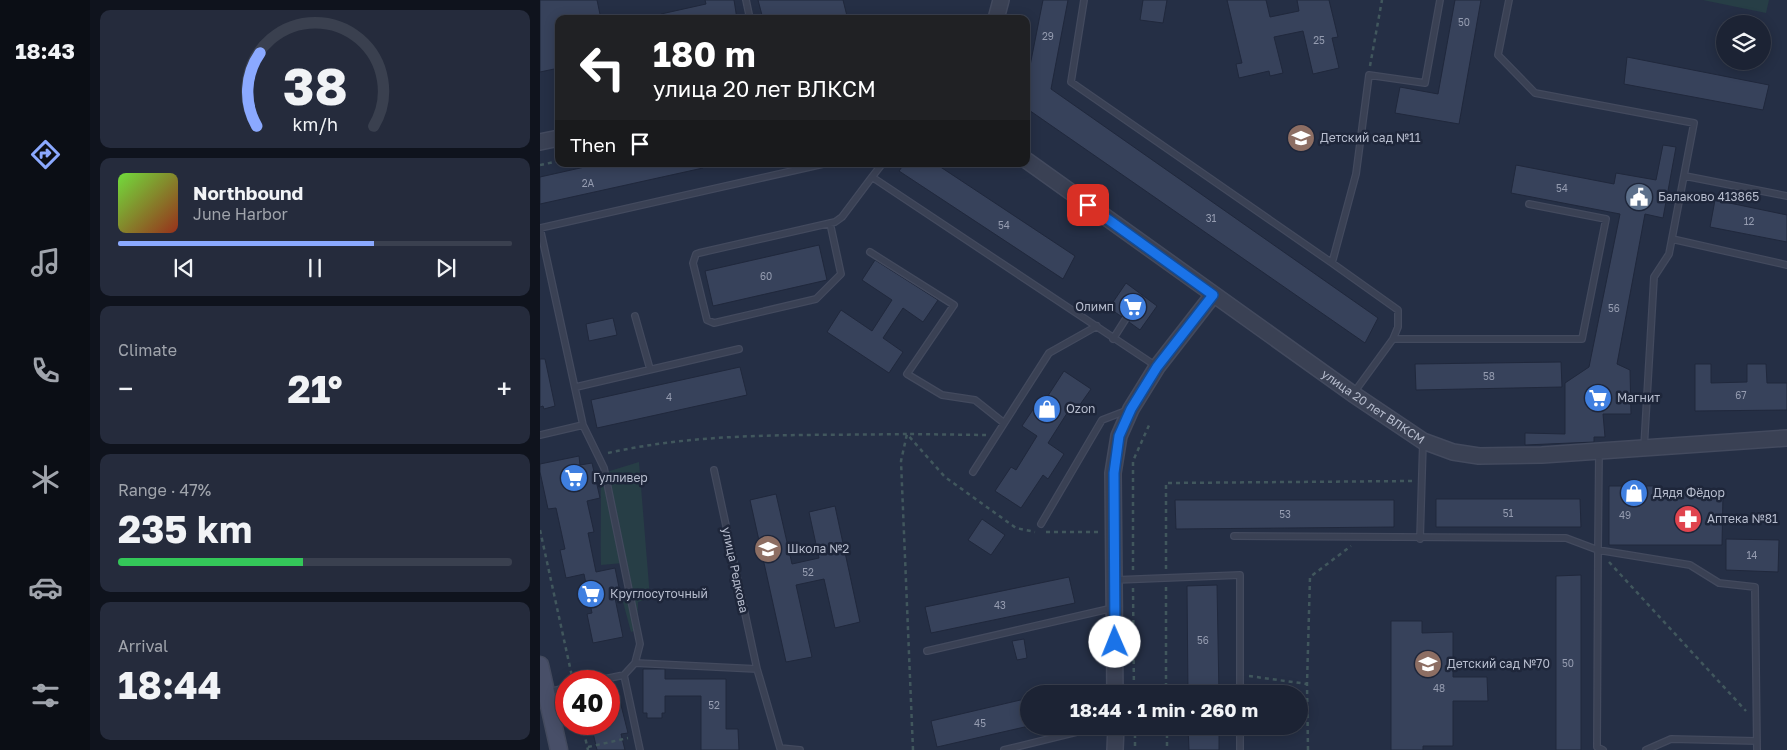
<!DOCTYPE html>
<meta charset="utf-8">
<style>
body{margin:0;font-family:"Golos Text",sans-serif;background:#252b3c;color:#f1f3f6;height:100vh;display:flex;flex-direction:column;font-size:19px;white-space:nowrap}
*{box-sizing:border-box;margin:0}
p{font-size:16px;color:#a0a4ac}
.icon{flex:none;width:28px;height:28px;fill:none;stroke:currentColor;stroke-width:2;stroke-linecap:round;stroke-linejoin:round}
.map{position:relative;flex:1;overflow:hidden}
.drawer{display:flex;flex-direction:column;gap:10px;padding:10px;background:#0f131d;width:450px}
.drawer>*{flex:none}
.hud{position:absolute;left:15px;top:15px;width:475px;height:152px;border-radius:10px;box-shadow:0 2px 12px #0003,0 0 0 1px #3a404f;background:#202124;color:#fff;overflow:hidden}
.buttons{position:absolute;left:1176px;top:15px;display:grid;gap:10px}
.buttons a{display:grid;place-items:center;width:55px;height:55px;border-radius:50%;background:#1c2334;box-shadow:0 2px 12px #0003,0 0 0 1px #3a404f;font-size:25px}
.speed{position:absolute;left:15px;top:670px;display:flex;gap:10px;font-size:25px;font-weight:700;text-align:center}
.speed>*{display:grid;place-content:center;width:65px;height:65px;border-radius:50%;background:#1c2334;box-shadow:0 2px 12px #0003,0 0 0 1px #3a404f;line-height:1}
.speed .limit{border:8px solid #d22;background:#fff;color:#111}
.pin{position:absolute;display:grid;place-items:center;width:42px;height:42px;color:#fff;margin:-21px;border-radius:10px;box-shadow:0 2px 8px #0006}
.me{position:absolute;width:55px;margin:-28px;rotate:359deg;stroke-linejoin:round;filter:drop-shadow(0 0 4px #0008)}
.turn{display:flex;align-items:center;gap:18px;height:105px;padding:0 15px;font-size:22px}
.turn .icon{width:65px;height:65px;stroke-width:2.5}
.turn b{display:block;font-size:35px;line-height:42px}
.then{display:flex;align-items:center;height:48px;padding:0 15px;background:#0003;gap:10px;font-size:19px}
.big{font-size:38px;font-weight:700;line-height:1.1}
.drawer .tile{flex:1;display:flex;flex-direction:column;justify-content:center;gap:8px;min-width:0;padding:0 18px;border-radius:10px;background:#252b3c}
.drawer .dial{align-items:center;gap:0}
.dial svg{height:130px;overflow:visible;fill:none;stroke:#3a404f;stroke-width:7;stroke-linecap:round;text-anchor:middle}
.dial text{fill:#f1f3f6;stroke:none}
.song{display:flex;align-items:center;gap:15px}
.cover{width:60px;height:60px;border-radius:8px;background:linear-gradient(135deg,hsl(100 70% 55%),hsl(10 70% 35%))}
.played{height:5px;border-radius:2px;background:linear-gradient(90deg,#8ba9ff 65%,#3a404f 65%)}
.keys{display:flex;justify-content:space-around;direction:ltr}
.heat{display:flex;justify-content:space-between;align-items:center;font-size:28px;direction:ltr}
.charge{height:8px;border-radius:4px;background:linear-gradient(90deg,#34c759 47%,#3a404f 0)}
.trip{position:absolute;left:480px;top:685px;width:288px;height:50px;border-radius:25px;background:#1c2334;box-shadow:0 2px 12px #0003,0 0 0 1px #3a404f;font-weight:700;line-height:50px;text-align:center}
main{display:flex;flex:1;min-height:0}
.tab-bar{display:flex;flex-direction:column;width:90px;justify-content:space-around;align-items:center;background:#0b0e15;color:#a0a4ac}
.tab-bar .icon{width:35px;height:35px}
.tab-bar .selected{color:#8ba9ff}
.tab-bar b{font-size:22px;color:#f1f3f6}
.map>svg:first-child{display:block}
.green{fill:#273e46}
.building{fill:#37425b;stroke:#20283c}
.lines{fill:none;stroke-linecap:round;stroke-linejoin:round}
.service-casing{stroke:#434a5e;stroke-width:8}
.tertiary-casing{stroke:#434a5e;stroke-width:18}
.secondary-casing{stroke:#434a5e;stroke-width:19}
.path{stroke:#41575d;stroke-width:2.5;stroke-dasharray:4 4;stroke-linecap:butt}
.service{stroke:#3a4154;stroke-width:5.5}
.tertiary{stroke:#3a4154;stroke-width:15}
.secondary{stroke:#484f68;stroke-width:16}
.route-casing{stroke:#114b97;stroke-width:12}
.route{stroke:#1a73e8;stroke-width:9}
.labels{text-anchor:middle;stroke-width:5;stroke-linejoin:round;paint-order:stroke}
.number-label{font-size:10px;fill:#959cb0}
.poi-label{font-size:12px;fill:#b7bdce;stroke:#1e263a;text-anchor:start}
.street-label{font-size:12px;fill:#b7bdce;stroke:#1e263a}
</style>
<main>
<nav class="tab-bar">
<b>18:43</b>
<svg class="icon selected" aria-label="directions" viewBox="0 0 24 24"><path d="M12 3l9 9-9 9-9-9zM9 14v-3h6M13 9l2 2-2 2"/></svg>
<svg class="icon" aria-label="music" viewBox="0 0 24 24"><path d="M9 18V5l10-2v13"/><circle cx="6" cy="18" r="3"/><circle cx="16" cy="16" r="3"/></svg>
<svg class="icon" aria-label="phone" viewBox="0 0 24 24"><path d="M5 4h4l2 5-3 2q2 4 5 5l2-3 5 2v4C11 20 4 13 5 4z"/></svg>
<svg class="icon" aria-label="climate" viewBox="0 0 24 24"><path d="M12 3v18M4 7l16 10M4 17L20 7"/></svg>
<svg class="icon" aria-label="car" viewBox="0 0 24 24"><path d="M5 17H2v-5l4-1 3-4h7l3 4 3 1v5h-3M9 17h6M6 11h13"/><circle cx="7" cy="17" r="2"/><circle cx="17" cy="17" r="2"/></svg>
<svg class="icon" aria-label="filters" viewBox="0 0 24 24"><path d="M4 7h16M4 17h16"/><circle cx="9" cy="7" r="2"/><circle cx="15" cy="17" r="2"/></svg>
</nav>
<section class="drawer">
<div class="tile dial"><svg viewBox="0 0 100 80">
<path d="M14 69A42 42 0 1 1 86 69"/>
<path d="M14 69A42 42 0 0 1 16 24" stroke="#8ba9ff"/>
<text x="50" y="56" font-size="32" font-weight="700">38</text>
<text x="50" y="72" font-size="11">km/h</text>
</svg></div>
<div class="tile">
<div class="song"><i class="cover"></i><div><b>Northbound</b><p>June Harbor</p></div></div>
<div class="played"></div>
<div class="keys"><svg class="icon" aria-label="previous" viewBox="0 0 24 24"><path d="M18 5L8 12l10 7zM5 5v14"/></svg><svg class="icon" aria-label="pause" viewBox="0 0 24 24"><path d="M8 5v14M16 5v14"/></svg><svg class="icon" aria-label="next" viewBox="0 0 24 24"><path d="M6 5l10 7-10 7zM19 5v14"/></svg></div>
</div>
<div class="tile"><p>Climate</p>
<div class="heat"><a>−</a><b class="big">21°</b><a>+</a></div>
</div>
<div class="tile"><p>Range · 47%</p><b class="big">235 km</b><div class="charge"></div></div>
<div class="tile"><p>Arrival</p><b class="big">18:44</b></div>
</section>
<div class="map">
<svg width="1247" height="750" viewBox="0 0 1247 750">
<rect width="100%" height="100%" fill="#252f45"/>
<path class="green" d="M1163,0h66l-3,13z
M99,462l11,136 -12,4 -1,28 -6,2 -8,-30 8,-4 -8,-35 -22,2c-1,-31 1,-60 -1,-91z"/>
<path class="building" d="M0,0h57l4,19h-42v49l-19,4z
M165,0h29l3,19h-76v-5l45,-10z
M218,0h85l4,16 -13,3h-71z
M503,0h25l-17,89 327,229 -13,25 -339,-235v-22z
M603,0h24l-4,23 -23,-3z
M687,0h39l4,17 29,-6 -2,-11h32l9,37 -6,1 7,30 -26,6 -10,-43 -29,6 9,36 -13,3 -1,-5 -30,7 -3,-14 6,-1z
M915,0h26l-22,124 -64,-11 5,-26 38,7z
M1087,57l142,28 -6,25 -139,-26z
M1123,145l13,2 -13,71 -18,-4 -28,150 13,6 1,44h-28l2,23h-11v5l-69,3v-12l40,1v-51l24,-16 31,-153 -109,-21 5,-28 98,19 2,-11 40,7z
M58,164h104l1,4 -163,36v-27z
M364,164h32l139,92 -12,23 -164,-108z
M1175,200l72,15v27l-77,-15z
M279,245l8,35 -114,26 -8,-35z
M335,260l63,40 -15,22 -20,-14 -20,30 20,14 -14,21 -62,-41 14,-22 31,21 20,-31 -30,-20z
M586,283l31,23 -17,24 -11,-8 -1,-6 -6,1 -13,-9z
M73,318l4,17 -28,6 -3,-17z
M0,359h5l10,47 -11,3 -1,-3 -3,1z
M1021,362l1,25 -146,3 -1,-26z
M1155,364h16v19l36,-1v-18h19l1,19h20v27l-92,1z
M200,367l7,28 -150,33 -6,-28z
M524,371l27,18 -17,24 -5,-3 -21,33 16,11 -16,25 -5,-4 -22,33 -26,-17 16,-24 5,3 21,-34 -15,-10 16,-24 4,3z
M39,456l1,9 12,-2 8,35 -13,3 7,31 -6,1 8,39 19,-4 6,29 -6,1 8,39 -30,6 -6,-29 5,-1 -8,-39 -18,4 -6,-28 5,-1 -9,-41 -8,1 -8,-37v-8z
M1069,486h53v6l61,2 -1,51h-113z
M236,494l16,70 27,-6 -10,-46 26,-6 25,116 -25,6 -11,-49 -28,6 16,72 -26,5 -36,-162z
M896,499h144l1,28h-145z
M635,500h219v27l-218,2z
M442,519l23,16 -14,20 -23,-15z
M1186,539l53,1 -1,32 -52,-2z
M1041,575v175h-25v-174z
M529,577l6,26 -144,30 -6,-26z
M677,585l2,109h-31l-1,-108z
M851,621h31v12l31,-1v45h34l1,24h-35v45h-30v4h-32z
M484,639l3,19 -10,2 -5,-19z
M103,669h22v10h61v50h12l1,21h-38v-54h-36v17h-3v5h-15v-5h-4z
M69,691l10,6 9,36 -7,1 4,16h-28l-6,-26h18z
M489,698v28l-92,21 -6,-26z
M648,726h31v24h-30z"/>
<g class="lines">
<g class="service-casing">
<path id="service" d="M206,0l4,19
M544,0l-13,82 261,181 24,-89 13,-99 56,8 15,-83
M969,0l-11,55 37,38 159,30 -25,131 -15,23 -10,171
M342,164l-10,13 284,189
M1145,176l102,20
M290,223l11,51 -25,25 -102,24 -7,-3 -14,-57 3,-9 3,-1 136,-31 7,-5 30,-40
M1132,239l115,26
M330,252l84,53 -47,69 35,21 33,5 29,23
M792,263l66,47v17l-5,12
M95,316l15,53
M573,339l12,-19
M36,387l163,-38
M813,394l40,-55h189l24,-120 -77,-15
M0,435l43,-10
M1059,452l-1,98 92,15 29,18 36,4 2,163
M174,470l43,199
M433,472l76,-119 48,-27
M501,524l61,-104 26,-10
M694,536l332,2 32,12 -1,197 6,3
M880,539l3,-98
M575,580l125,-5v119
M387,651l186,-43
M95,663l122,6 23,79 20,2
M55,681l29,-6
M8,692l18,-4
M700,726v24
M100,750l-16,-75 11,-12 5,-19 -36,-176 -21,-43 -43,-197 283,-64
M464,750l97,-24
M1106,750l25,-11 86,2"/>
</g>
<g class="tertiary-casing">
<g id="tertiary">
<path d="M456,19l5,-19"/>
<path d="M0,142l19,-4"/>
<path id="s1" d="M486,160l327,234 70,47 30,11 26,4 63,-1 245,-17"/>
<path d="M575,694l-2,-221 6,-37 12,-27 26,-42 56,-72"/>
<path d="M575,750l1,-24"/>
</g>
</g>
<g class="secondary-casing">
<path id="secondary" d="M0,665l19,85"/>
</g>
<path class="path" d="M830,66l12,-66
M0,165l19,-4
M68,453c97,-22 199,-17 299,-19l38,43 71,51 19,4
M0,530l33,151
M506,532h54
M1069,562l137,149
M626,569v-86l248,-2
M593,570v-109l17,-38
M626,587v107
M593,588l1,106
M709,676l58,8
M42,724l6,26
M595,726v24
M627,726v24
M48,747l40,-9
M373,750l-12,-289 6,-27 79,1
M768,750l-1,-66 3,-107 41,-31"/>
<use href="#service" class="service"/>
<use href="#tertiary" class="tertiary"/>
<use href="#secondary" class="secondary"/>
</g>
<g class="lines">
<g class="route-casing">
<path id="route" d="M548,205l125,90 -56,72 -26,42 -12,27 -5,37 1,169"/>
</g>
<use href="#route" class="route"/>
</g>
<defs>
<g id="school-disc" transform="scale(1.4375)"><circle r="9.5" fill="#8d6e63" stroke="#1e263a"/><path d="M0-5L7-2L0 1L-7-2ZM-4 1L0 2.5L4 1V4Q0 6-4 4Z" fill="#fff"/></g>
<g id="civic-disc" transform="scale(1.4375)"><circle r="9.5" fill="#5c6f8a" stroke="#1e263a"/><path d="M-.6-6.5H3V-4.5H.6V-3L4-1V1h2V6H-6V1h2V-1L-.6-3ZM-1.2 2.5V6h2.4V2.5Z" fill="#fff"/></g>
<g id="supermarket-disc" transform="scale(1.4375)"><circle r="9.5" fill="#3f7fe0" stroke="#1e263a"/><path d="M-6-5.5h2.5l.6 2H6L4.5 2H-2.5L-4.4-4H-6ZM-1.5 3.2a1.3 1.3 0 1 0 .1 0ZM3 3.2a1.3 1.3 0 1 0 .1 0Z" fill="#fff"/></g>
<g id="shop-disc" transform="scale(1.4375)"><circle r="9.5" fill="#3f7fe0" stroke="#1e263a"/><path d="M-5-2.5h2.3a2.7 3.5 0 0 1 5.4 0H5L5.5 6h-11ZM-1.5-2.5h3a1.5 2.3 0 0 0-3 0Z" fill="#fff"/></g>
<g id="pharmacy-disc" transform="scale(1.4375)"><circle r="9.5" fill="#e0444e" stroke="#1e263a"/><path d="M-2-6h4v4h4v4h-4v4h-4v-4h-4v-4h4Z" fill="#fff"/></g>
</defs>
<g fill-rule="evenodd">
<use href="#school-disc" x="761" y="138"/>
<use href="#civic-disc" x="1099" y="197"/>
<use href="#supermarket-disc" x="593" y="307"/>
<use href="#supermarket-disc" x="1058" y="398"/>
<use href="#shop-disc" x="507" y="409"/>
<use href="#supermarket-disc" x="34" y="478"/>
<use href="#shop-disc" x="1094" y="493"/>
<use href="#pharmacy-disc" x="1148" y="519"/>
<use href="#school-disc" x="228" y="549"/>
<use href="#supermarket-disc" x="51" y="594"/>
<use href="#school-disc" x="888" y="664"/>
</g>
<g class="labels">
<g class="number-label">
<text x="924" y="26">50</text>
<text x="508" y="40">29</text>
<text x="779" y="44">25</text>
<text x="48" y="187">2А</text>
<text x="1022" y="192">54</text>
<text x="671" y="222">31</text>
<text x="1209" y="225">12</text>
<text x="464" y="229">54</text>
<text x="226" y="280">60</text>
<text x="1074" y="312">56</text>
<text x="949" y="380">58</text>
<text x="1201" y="399">67</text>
<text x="129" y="401">4</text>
<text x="968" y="517">51</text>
<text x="745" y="518">53</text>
<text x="1085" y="519">49</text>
<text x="1212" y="559">14</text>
<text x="268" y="576">52</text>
<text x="460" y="609">43</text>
<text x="663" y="644">56</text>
<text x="1028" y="667">50</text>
<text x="899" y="692">48</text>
<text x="174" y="709">52</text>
<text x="440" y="727">45</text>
</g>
<g class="poi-label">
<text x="780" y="142">Детский сад №11</text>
<text x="1118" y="201">Балаково 413865</text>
<text x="574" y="311" text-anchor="end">Олимп</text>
<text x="1077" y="402">Магнит</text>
<text x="526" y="413">Ozon</text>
<text x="53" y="482">Гулливер</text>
<text x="1113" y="497">Дядя Фёдор</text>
<text x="1167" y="523">Аптека №81</text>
<text x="247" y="553">Школа №2</text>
<text x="70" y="598">Круглосуточный</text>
<text x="907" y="668">Детский сад №70</text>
</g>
<g class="street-label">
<text dy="4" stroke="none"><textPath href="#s1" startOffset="426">улица 20 лет ВЛКСМ</textPath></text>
<text transform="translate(195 570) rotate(78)" y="4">улица Редкова</text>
</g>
</g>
</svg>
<div class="buttons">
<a><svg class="icon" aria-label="layers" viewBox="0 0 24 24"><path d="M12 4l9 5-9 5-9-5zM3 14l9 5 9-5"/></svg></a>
</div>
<div class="speed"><div class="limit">40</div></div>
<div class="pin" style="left:548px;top:205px;background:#d93025"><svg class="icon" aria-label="arrive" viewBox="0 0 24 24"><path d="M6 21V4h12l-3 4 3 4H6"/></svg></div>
<svg class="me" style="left:575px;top:642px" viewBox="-20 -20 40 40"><circle r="19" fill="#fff"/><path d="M0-13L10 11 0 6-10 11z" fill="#1a73e8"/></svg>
<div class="trip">18:44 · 1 min · 260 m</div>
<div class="hud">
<div class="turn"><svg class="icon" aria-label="left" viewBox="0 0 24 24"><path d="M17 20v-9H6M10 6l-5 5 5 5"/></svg><div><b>180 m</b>улица 20 лет ВЛКСМ</div></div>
<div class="then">Then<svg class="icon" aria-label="arrive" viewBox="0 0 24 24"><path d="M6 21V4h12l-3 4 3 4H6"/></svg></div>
</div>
</div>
</main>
